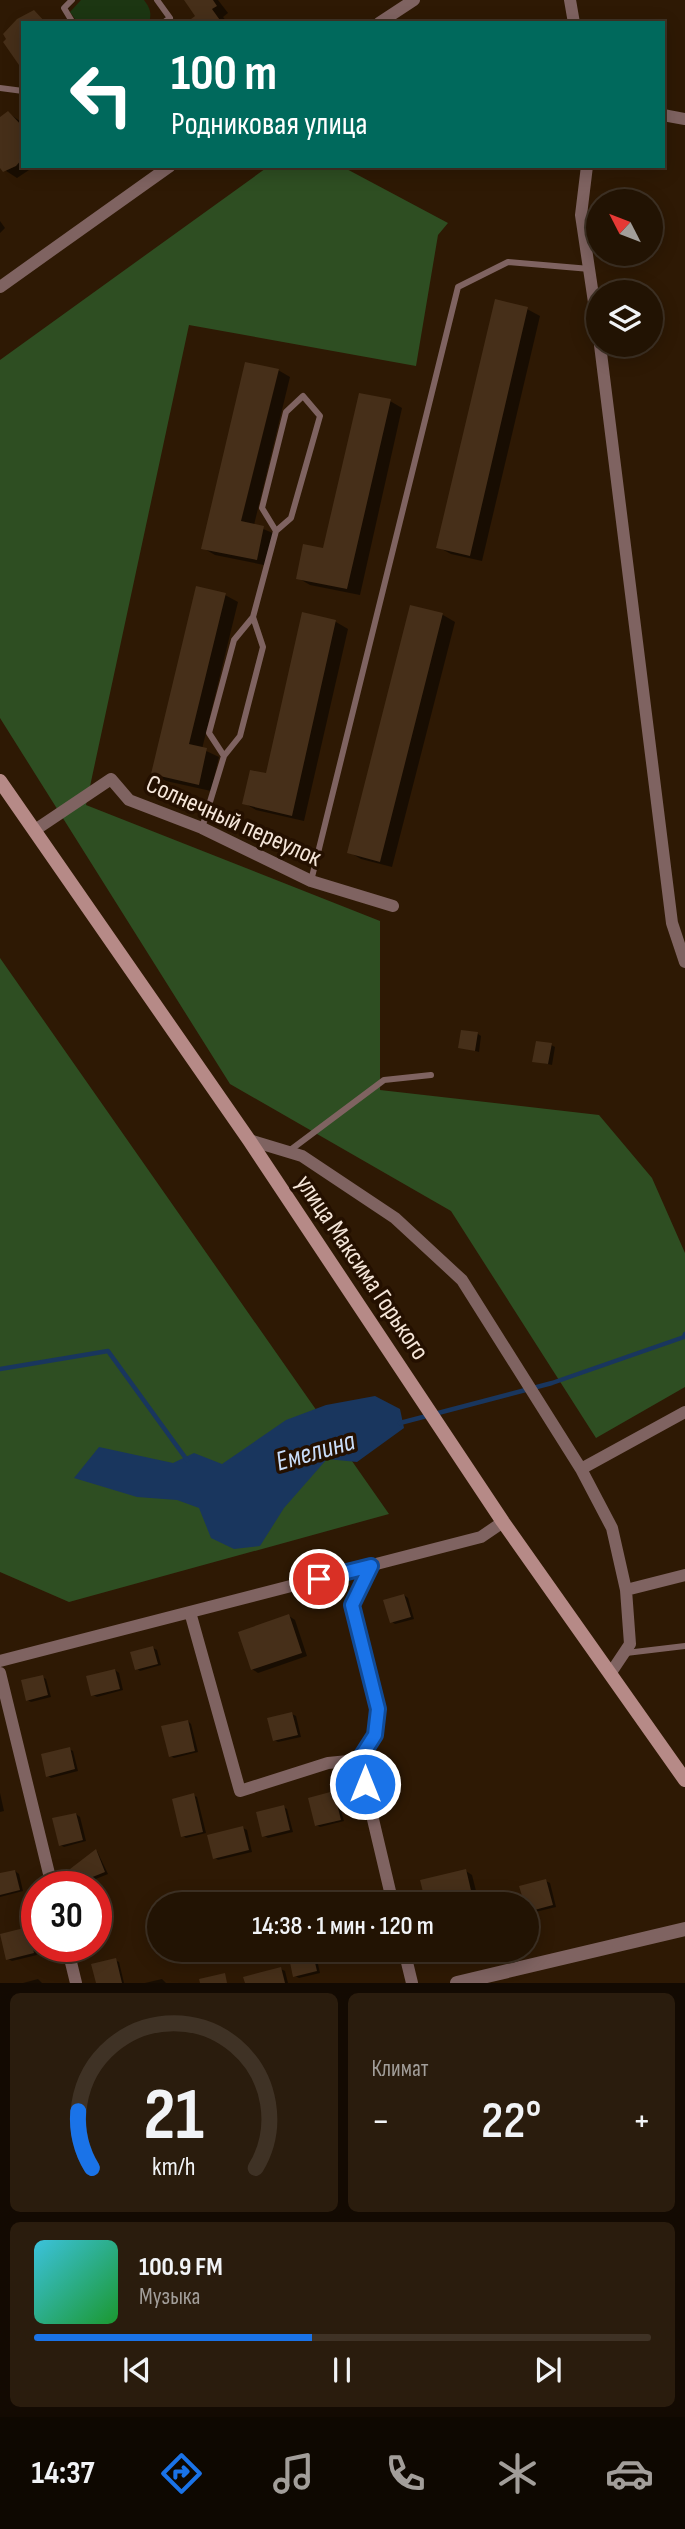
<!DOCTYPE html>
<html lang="ru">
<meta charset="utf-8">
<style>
body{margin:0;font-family:"Sofia Sans Condensed",sans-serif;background:#2a1c0d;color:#f1f3f6;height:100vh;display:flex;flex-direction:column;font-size:26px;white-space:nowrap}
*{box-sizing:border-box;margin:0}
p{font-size:23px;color:#a29e9a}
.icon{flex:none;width:38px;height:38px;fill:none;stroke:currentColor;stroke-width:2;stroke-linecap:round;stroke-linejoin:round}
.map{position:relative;height:1983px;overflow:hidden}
.side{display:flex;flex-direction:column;gap:10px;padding:10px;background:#130a02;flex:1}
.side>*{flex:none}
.top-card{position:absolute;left:21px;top:21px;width:644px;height:147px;border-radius:0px;box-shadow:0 4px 18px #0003,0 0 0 2px #3f3225;background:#00695c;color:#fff;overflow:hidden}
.needle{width:46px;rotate:312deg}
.tools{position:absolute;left:586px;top:189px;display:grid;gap:14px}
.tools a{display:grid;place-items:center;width:77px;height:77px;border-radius:50%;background:#221303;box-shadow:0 4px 18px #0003,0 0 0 2px #3f3225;font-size:35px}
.speed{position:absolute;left:21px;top:1871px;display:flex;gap:14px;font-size:35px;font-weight:700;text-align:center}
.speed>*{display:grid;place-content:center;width:91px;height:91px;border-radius:50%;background:#221303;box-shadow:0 4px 18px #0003,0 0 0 2px #3f3225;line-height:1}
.speed .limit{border:10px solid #d22;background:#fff;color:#111}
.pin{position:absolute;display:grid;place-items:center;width:60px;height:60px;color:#fff;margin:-30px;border:4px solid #fff;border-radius:50%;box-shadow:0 2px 7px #0007}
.me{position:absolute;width:77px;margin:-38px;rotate:0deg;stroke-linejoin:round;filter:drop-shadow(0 0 5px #0008)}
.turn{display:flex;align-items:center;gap:24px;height:147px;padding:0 35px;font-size:32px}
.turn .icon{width:91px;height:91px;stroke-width:2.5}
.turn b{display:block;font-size:49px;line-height:60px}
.big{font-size:52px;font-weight:600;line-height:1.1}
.side .tile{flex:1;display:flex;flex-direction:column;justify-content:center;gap:10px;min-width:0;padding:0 24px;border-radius:10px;background:#2a1c0d}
.side .dial{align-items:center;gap:0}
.dial svg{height:182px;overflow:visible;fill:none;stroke:#3f3225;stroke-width:7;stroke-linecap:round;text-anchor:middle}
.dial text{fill:#f1f3f6;stroke:none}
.song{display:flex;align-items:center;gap:21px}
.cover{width:84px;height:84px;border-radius:10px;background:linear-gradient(135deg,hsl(190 70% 55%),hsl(130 70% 35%))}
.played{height:7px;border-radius:4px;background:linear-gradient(90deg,#1a73e8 45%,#3f3225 45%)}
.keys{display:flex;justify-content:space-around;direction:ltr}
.heat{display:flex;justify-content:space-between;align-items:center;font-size:38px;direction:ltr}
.side .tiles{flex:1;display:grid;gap:10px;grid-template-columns:1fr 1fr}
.tile:last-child{grid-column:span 2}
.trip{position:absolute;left:147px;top:1892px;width:392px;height:70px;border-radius:35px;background:#221303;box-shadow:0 4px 18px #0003,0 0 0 2px #3f3225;font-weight:600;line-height:70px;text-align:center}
.tab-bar{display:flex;height:112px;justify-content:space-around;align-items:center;background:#0e0801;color:#a29e9a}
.tab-bar .icon{width:49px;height:49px}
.tab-bar .current{color:#1a73e8}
.tab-bar b{font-size:32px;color:#f1f3f6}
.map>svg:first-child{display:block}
.green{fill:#1c3612}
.forest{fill:#2e4e22}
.water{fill:#19365e}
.shadow{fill:#0007}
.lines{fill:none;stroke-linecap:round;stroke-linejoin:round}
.stream{stroke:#19365e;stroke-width:4.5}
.building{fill:#462f19}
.service{stroke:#7f6361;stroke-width:6}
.minor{stroke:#7f6361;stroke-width:12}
.tertiary{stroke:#7f6361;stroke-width:14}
.secondary{stroke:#b68a87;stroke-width:14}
.route-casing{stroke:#114b97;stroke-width:18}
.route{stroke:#1a73e8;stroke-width:12}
.labels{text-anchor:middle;stroke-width:7;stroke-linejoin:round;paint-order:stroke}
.street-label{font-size:26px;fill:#f5e6d9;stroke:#241000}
.water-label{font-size:28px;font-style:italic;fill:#c9ddf9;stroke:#241000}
</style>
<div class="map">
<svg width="685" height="1983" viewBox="0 0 685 1983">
<rect width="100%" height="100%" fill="#2e1904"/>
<path class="green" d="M81,0h63c6,8 8,13 5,23h-71l-8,-11z"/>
<path class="forest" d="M269,166h72l107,57 -10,12 -22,131 -227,-41 -103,480 294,116v169l219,25 53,63 33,75v134l-89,51 -145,-227 -221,-127 -230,-366v-358z
M0,958l389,556 -320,88 -69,-30z"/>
<path class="water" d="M375,1396l25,13 4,19 -47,34 -30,-3 -43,49 -24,38 -26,3 -23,-11 -12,-30 -22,-8 -40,-3 -63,-19 25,-31 74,16 21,-10 28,11 64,-44 40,-15z"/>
<path class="shadow" d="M186,0h32l10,13 -5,4 5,6h-36l5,-7z
M8,113l15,10v43h12l-18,12 -17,-11v-49z
M0,221l5,7 -5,5z
M527,309l13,7 -58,245 -31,-7 -13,-7z
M278,370l12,7 -36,148 21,9 -6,32 -54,-11 -12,-7z
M390,401l12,7 -42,187 -50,-10 -12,-7 27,-28z
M225,595l13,7 -36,147 17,8 -8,34 -45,-10 -13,-7z
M411,607l32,8 12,7 -63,245 -31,-8 -12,-7z
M303,614l33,8 12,7 -44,192 -48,-11 -12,-7 23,-28z
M478,1034l3,2 -2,16 -19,-5z
M551,1045l4,2 -3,18 -18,-4z
M404,1595l4,3 6,21 -19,5 -3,-2z
M289,1616l6,4 12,36 -49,17 -6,-4z
M153,1648l4,2 4,15 -21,6 -4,-3z
M115,1670l4,3 4,17 -26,7 -4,-2z
M42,1677l4,2 5,18 -20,5 -4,-2z
M292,1714l4,2 5,21 -23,5 -4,-2z
M188,1721l3,3 7,28 -24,6 -4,-2z
M69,1749l4,2 5,20 -27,7 -3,-2z
M0,1793l4,18 -4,1z
M333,1793l4,2 7,26 -24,6 -4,-2z
M193,1795l4,2 9,36 -20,5 -3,-2z
M283,1807l4,2 6,23 -25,6 -4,-2z
M76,1814l4,3 6,24 -22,6 -4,-2z
M243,1828l4,2 5,22 -34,8 -3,-2z
M97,1851l11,23 -27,11 -4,-3z
M15,1871l4,3 4,17 -23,6v-22z
M466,1871l6,4 7,28 -51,1z
M546,1881l4,2 6,24 -25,6 -4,-2z
M102,1895l4,2 5,19 -15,3v-22z
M27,1929l4,2 6,24 -25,6 -4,-2z
M311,1950l4,1 5,22 -21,5 -4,-2 -5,-22z
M115,1960l4,2 5,21h-26z
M281,1969l4,2 3,12h-41z
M38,1979l4,4h-19z
M162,1979l4,4h-21z"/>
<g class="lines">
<path class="stream" d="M0,1369l108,-18 79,109
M400,1423l152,-40 132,-46 1,-3"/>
</g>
<path class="building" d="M184,0h29l4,6 -5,3 10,14h-29l-2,-4 4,-3z
M34,10l12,13h-23v39l-4,3 -16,-23 3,-3 -3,-5 14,-15z
M8,111l15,16v31l-7,8 -13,6 -3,-4v-51z
M495,299l33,8 -58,249 -34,-8z
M245,362l34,7 -38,152 23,5 -7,34 -56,-11z
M359,393l32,6 -44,190 -51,-10 7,-35 20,4z
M196,586l30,7 -37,151 18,4 -8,37 -48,-11z
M410,605l33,8 -63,249 -33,-9z
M302,612l34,8 -44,196 -50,-12 8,-34 16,3z
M461,1030l17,2 -3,19 -17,-3z
M536,1041l16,2 -4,21 -16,-2z
M404,1594l7,23 -21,6 -7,-23z
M289,1614l13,39 -51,17 -13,-38z
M153,1646l5,18 -23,6 -5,-18z
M115,1669l5,20 -29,7 -5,-20z
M43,1675l5,20 -22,6 -5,-21z
M292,1712l6,23 -25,6 -6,-23z
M188,1720l7,31 -26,6 -8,-31z
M70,1747l5,22 -29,8 -5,-23z
M334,1791l7,29 -26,6 -7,-28z
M194,1793l9,39 -22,5 -9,-38z
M284,1805l6,25 -28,7 -6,-25z
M76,1813l7,27 -24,6 -7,-28z
M243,1826l6,24 -36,9 -6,-24z
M96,1849l9,23 -30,12 -5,-15z
M466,1869l7,30 -18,5h-29l-6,-24z
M15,1870l5,20 -20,5v-22z
M546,1879l7,26 -26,7 -8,-26z
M103,1893l5,21 -12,3v-22z
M28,1927l6,26 -28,7 -6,-26z
M302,1950h10l5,21 -24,6 -5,-24z
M116,1958l6,25h-26l-5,-19z
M281,1967l4,16h-40l-2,-6z
M225,1973l2,10h-27l-1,-4z"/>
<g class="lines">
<path class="service" d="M72,0l-8,8 9,15
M157,0l13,18 -7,5
M0,88l23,3
M224,756l-15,-23 25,-93 19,-23
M202,828l22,-72 16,-20 23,-89 -10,-30 23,-86 15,-13 29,-102 -17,-20 -17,16 -24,96 14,23
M311,881l147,-594 50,-25 82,7
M289,1151l95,-71 47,-5
M626,1653l59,-7"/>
<path class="minor" d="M570,0l4,23
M379,23l35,-23
M663,115l22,4
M587,166l-6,49 17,114
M0,287l170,-121
M600,345l72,578 13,39
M35,830l76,-51 18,21 73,28 109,53 82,25
M249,1140l53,16 93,62 67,62 119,189 31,59 14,62 4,54 -20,30
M581,1469l104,-57
M371,1565l-19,40 26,104 -3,26 -16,25 34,144
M626,1590l59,-15
M190,1612l50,179 88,-28 31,-3
M0,1661l481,-124 22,-15
M0,1673l52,213
M67,1946l9,37
M404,1950l8,33"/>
<path class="tertiary" d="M457,1983l228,-54"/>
<path class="secondary" d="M0,781l249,359 254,382 182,258"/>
</g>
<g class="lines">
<g class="route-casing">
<path id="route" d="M319,1579l52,-13 -19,39 26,104 -3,26 -16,25 6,24"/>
</g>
<use href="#route" class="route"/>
</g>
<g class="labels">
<g class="street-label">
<text transform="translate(234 820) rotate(24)" y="9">Солнечный переулок</text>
<text transform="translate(363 1267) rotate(56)" y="9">улица Максима Горького</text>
</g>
<g class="water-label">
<text transform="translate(315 1450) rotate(-16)" y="10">Емелина</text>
</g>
</g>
</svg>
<div class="tools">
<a><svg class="needle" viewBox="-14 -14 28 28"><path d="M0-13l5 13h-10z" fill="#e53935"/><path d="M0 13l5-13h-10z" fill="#a29e9a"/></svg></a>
<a><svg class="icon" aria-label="layers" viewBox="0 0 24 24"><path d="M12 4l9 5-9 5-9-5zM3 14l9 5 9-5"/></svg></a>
</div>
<div class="speed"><div class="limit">30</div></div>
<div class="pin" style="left:319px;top:1579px;background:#d93025"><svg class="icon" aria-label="arrive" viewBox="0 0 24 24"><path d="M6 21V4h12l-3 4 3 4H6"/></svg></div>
<svg class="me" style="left:365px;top:1784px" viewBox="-20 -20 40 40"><circle r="17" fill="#1a73e8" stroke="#fff" stroke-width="3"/><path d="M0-11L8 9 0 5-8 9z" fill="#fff"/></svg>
<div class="trip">14:38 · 1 мин · 120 m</div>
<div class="top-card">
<div class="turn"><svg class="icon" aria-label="left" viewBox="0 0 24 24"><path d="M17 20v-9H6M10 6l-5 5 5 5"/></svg><div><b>100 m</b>Родниковая улица</div></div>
</div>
</div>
<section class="side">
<div class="tiles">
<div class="tile dial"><svg viewBox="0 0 100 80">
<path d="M14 69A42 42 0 1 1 86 69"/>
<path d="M14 69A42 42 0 0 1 8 44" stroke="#1a73e8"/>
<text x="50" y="56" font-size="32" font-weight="700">21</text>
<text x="50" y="72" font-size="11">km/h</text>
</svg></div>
<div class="tile"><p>Климат</p>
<div class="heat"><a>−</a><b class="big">22°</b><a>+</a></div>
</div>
<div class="tile">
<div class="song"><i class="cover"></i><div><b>100.9 FM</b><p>Музыка</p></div></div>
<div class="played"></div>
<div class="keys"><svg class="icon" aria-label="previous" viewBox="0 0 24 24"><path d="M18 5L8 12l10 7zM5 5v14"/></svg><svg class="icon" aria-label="pause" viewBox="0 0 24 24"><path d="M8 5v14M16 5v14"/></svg><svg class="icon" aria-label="next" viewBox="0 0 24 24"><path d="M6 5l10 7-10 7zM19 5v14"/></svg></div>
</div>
</div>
</section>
<nav class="tab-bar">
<b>14:37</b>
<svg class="icon current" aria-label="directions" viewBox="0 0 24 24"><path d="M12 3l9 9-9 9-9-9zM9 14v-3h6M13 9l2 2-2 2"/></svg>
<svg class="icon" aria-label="music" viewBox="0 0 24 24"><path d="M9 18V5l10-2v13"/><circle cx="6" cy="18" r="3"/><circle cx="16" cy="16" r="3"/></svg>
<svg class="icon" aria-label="phone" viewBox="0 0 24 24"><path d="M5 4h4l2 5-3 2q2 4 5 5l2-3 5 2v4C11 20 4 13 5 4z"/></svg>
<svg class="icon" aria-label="climate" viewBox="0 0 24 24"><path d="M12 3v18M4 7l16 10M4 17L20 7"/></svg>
<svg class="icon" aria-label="car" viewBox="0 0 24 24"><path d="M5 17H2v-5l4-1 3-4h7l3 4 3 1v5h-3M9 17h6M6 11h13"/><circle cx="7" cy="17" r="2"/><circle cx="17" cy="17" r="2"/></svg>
</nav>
